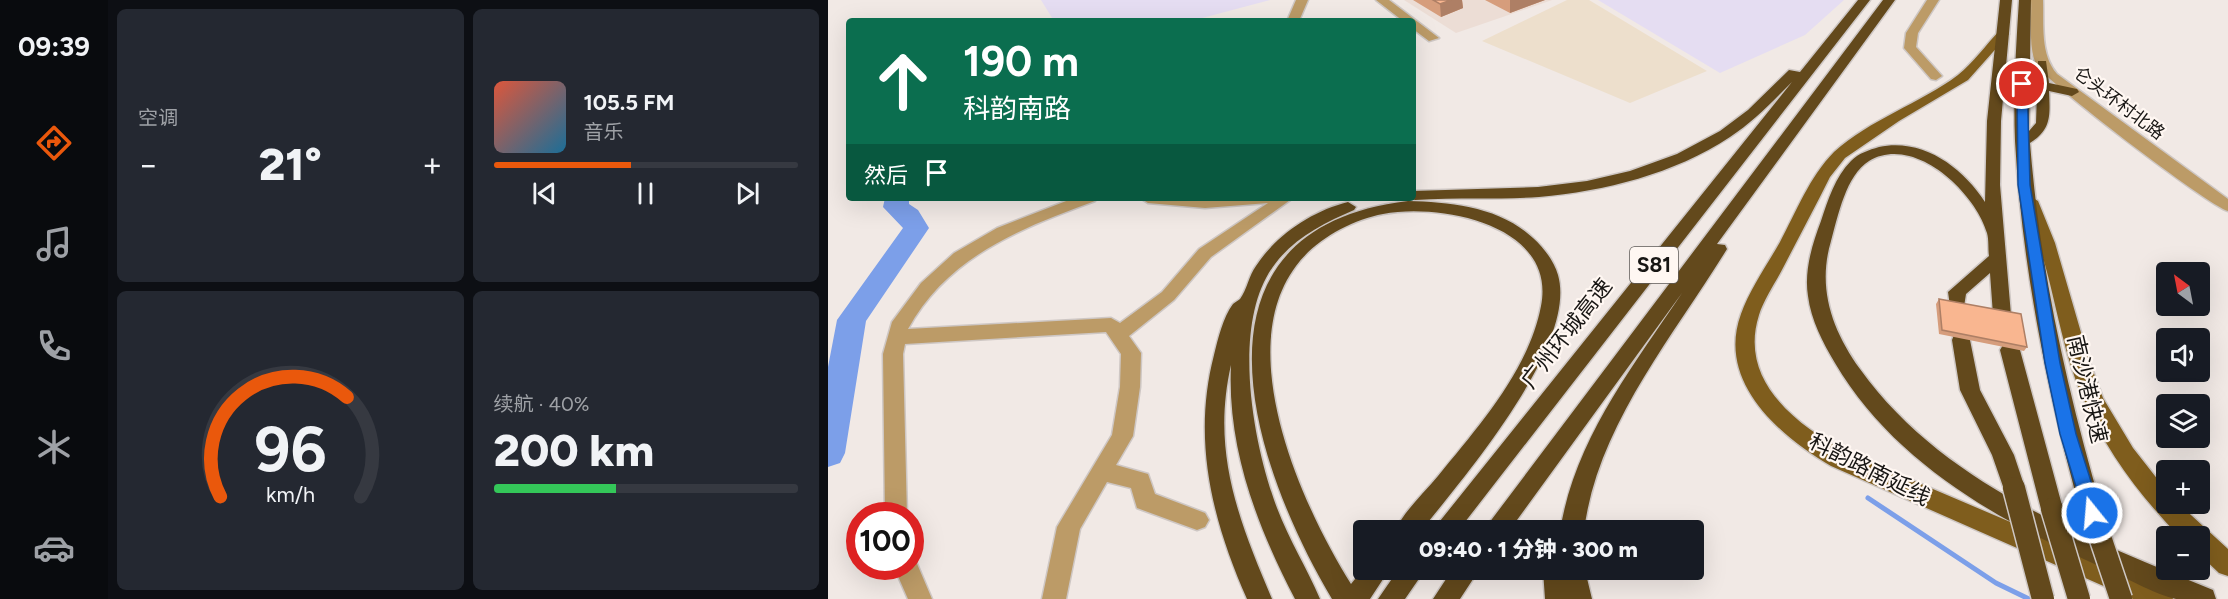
<!DOCTYPE html>
<html lang="zh">
<meta charset="utf-8">
<style>
body{margin:0;font-family:Figtree,"Noto Sans SC",sans-serif;background:#242831;color:#f1f3f6;height:100vh;display:flex;flex-direction:column;font-size:22px;white-space:nowrap}
*{box-sizing:border-box;margin:0}
p{font-size:20px;color:#9ea1a6}
.icon{flex:none;width:33px;height:33px;fill:none;stroke:currentColor;stroke-width:2;stroke-linecap:round;stroke-linejoin:round}
.map{position:relative;flex:1;overflow:hidden}
.sheet{display:flex;flex-direction:column;gap:9px;padding:9px;background:#0d0f14;width:720px}
.sheet>*{flex:none}
.top-card{position:absolute;left:18px;top:18px;width:570px;height:183px;border-radius:6px;box-shadow:0 6px 24px #0002;background:#0b6e4f;color:#fff;overflow:hidden}
.needle{width:39px;rotate:328deg}
.buttons{position:absolute;left:1328px;top:262px;display:grid;gap:12px}
.buttons a{display:grid;place-items:center;width:54px;height:54px;border-radius:6px;background:#171b24;box-shadow:0 6px 24px #0002;font-size:30px}
.speed{position:absolute;left:18px;top:502px;display:flex;gap:12px;font-size:30px;font-weight:700;text-align:center}
.speed>*{display:grid;place-content:center;width:78px;height:78px;border-radius:50%;background:#171b24;box-shadow:0 6px 24px #0002;line-height:1}
.speed .limit{border:9px solid #d22;background:#fff;color:#111}
.pin{position:absolute;display:grid;place-items:center;width:51px;height:51px;color:#fff;margin:-26px;border:3px solid #fff;border-radius:50%;box-shadow:0 2px 6px #0007}
.me{position:absolute;width:66px;margin:-33px;rotate:343deg;stroke-linejoin:round;filter:drop-shadow(0 0 4px #0008)}
.turn{display:flex;align-items:center;gap:21px;height:126px;padding:0 18px;font-size:27px}
.turn .icon{width:78px;height:78px;stroke-width:2.5}
.turn b{display:block;font-size:42px;line-height:51px}
.then{display:flex;align-items:center;height:57px;padding:0 18px;background:#0003;gap:12px;font-size:22px}
.big{font-size:45px;font-weight:800;line-height:1.1}
.sheet .tile{flex:1;display:flex;flex-direction:column;justify-content:center;gap:9px;min-width:0;padding:0 21px;border-radius:9px;background:#242831}
.sheet .dial{align-items:center;gap:0}
.dial svg{height:156px;overflow:visible;fill:none;stroke:#363941;stroke-width:7;stroke-linecap:round;text-anchor:middle}
.dial text{fill:#f1f3f6;stroke:none}
.song{display:flex;align-items:center;gap:18px}
.cover{width:72px;height:72px;border-radius:9px;background:linear-gradient(135deg,hsl(10 70% 55%),hsl(200 70% 35%))}
.played{height:6px;border-radius:3px;background:linear-gradient(90deg,#ea580c 45%,#363941 45%)}
.keys{display:flex;justify-content:space-around;direction:ltr}
.heat{display:flex;justify-content:space-between;align-items:center;font-size:33px;direction:ltr}
.charge{height:9px;border-radius:4px;background:linear-gradient(90deg,#34c759 40%,#363941 0)}
.sheet .tiles{flex:1;display:grid;gap:9px;grid-template-columns:repeat(2,1fr)}
.trip{position:absolute;left:525px;top:520px;width:351px;height:60px;border-radius:6px;background:#171b24;box-shadow:0 6px 24px #0002;font-weight:800;line-height:60px;text-align:center}
main{display:flex;flex:1;min-height:0}
.tabs{display:flex;flex-direction:column;width:108px;justify-content:space-around;align-items:center;background:#090b0e;color:#9ea1a6}
.tabs .icon{width:42px;height:42px}
.tabs .current{color:#ea580c}
.tabs b{font-size:27px;color:#f1f3f6}
.map>svg:first-child{display:block}
.built{fill:#ecddd5}
.industrial{fill:#e5ddf2}
.education{fill:#eddfcc}
.lines{fill:none;stroke-linecap:round;stroke-linejoin:round}
.stream{stroke:#7c9fe9;stroke-width:5}
.river{fill:#7c9fe9;fill-rule:evenodd}
.minor-casing{stroke:#cec7c4;stroke-width:3}
.major-casing{stroke:#cec7c4;stroke-width:3}
.highway-casing{stroke:#cec7c4;stroke-width:3}
.minor{fill:#bc9b67;fill-rule:evenodd}
.major{fill:#7f5d1d;fill-rule:evenodd}
.highway{fill:#63491c;fill-rule:evenodd}
.highway-bridge-casing{stroke:#cec7c4;stroke-width:25;stroke-linecap:butt}
.highway-bridge{stroke:#63491c;stroke-width:22}
.wall{fill:#d69d7c}
.shaded-wall{fill:#ae7f65}
.building{fill:#f9b690;stroke:#ae7f65;stroke-width:1.5}
.route{fill:#1a73e8;stroke:#114b97;stroke-width:1.5}
.labels{text-anchor:middle;stroke-width:4.5;stroke-linejoin:round;paint-order:stroke}
.far-street-label{font-size:18px;fill:#181614;stroke:#fff7f2}
.shield{fill:#fff7f2;stroke:#5d5a57;stroke-width:1.5}
.shield-label{font-size:21px;font-weight:bold;fill:#181614}
.street-label{font-size:22px;fill:#181614;stroke:#fff7f2}
</style>
<main>
<nav class="tabs">
<b>09:39</b>
<svg class="icon current" aria-label="directions" viewBox="0 0 24 24"><path d="M12 3l9 9-9 9-9-9zM9 14v-3h6M13 9l2 2-2 2"/></svg>
<svg class="icon" aria-label="music" viewBox="0 0 24 24"><path d="M9 18V5l10-2v13"/><circle cx="6" cy="18" r="3"/><circle cx="16" cy="16" r="3"/></svg>
<svg class="icon" aria-label="phone" viewBox="0 0 24 24"><path d="M5 4h4l2 5-3 2q2 4 5 5l2-3 5 2v4C11 20 4 13 5 4z"/></svg>
<svg class="icon" aria-label="climate" viewBox="0 0 24 24"><path d="M12 3v18M4 7l16 10M4 17L20 7"/></svg>
<svg class="icon" aria-label="car" viewBox="0 0 24 24"><path d="M5 17H2v-5l4-1 3-4h7l3 4 3 1v5h-3M9 17h6M6 11h13"/><circle cx="7" cy="17" r="2"/><circle cx="17" cy="17" r="2"/></svg>
</nav>
<section class="sheet">
<div class="tiles">
<div class="tile"><p>空调</p>
<div class="heat"><a>−</a><b class="big">21°</b><a>+</a></div>
</div>
<div class="tile">
<div class="song"><i class="cover"></i><div><b>105.5 FM</b><p>音乐</p></div></div>
<div class="played"></div>
<div class="keys"><svg class="icon" aria-label="previous" viewBox="0 0 24 24"><path d="M18 5L8 12l10 7zM5 5v14"/></svg><svg class="icon" aria-label="pause" viewBox="0 0 24 24"><path d="M8 5v14M16 5v14"/></svg><svg class="icon" aria-label="next" viewBox="0 0 24 24"><path d="M6 5l10 7-10 7zM19 5v14"/></svg></div>
</div>
<div class="tile dial"><svg viewBox="0 0 100 80">
<path d="M14 69A42 42 0 1 1 86 69"/>
<path d="M14 69A42 42 0 0 1 79 18" stroke="#ea580c"/>
<text x="50" y="56" font-size="32" font-weight="700">96</text>
<text x="50" y="72" font-size="11">km/h</text>
</svg></div>
<div class="tile"><p>续航 · 40%</p><b class="big">200 km</b><div class="charge"></div></div>
</div>
</section>
<div class="map">
<svg width="1400" height="599" viewBox="0 0 1400 599">
<rect width="100%" height="100%" fill="#f1e9e5"/>
<path class="built" d="M576,0h148l-96,33z"/>
<path class="industrial" d="M213,0h229l-79,21h-137z
M770,0h246l-39,35 -85,38z"/>
<path class="education" d="M739,0h22l118,71 -77,32 -148,-62z"/>
<g class="lines">
<path class="stream" d="M1040,498l128,85 33,16"/>
<path class="river" d="M57,198h24v6l9,6 11,18 -63,93 -21,132 -5,10 -12,4v-100l9,-47 66,-92 -20,-21z"/>
<g class="minor-casing">
<path id="minor" d="M468,0h12l-9,21h-12z
M548,0h13l50,38 -10,3 -16,-12v-8h-10z
M1099,0h12l-21,33 -2,14 26,29 -6,4 -5,-1 -27,-31 2,-15z
M1203,0h12c1,25 -3,54 14,74l171,125v12c-19,-5 -185,-131 -192,-147 -8,-18 -4,-45 -5,-64z
M246,198h23l-2,3c-74,27 -148,56 -187,128l203,-11 9,5 42,-31 37,-43 69,-46 -63,5 -57,-5 -8,-5h153l-82,59 -37,43 -45,36 12,17 -1,34 -7,49 -17,29 32,9 7,20 50,19 4,7 -4,7 -8,3 -60,-22 -6,-20 -24,-6 -27,47 -14,70h-24l15,-72 55,-92 8,-48 1,-33 -15,-22 -201,12 -2,10 4,162h-22l-2,-162 9,-32 29,-39 33,-30 43,-25z
M82,557l5,2 17,40h-24l-14,-32h16z"/>
</g>
<g class="major-casing">
<path id="major" d="M1171,31l10,3 -41,46 -69,41 -54,37 -15,19c-15,30 -31,60 -46,89 -8,16 -20,33 -25,49 -21,66 38,110 87,137l324,138 3,9h-40l-302,-133c-51,-30 -115,-84 -90,-152 9,-25 26,-49 39,-72 16,-30 30,-66 54,-90 35,-32 87,-49 124,-77 15,-12 28,-30 41,-44z
M1202,196l8,5 17,42 34,117 14,38 30,50 33,42v14h13l49,45v27l-9,-3 -20,-19v-17h-19c-40,-41 -74,-86 -97,-139 -19,-43 -26,-91 -39,-137 -6,-20 -15,-40 -22,-60z"/>
</g>
<g class="highway-casing">
<path id="highway" d="M1030,0h12l-412,531h-26l360,-449c-20,20 -39,40 -62,55 -56,37 -125,54 -191,60 -41,3 -83,0 -124,3l-6,-2h4v-7l125,-4 49,-6 43,-10 47,-17 43,-23 28,-21 41,-40 11,2z
M1055,0h12l-178,244 8,1 2,4c-54,88 -130,177 -143,282h-24c15,-92 72,-163 122,-238l-173,238h-26z
M1172,0h12l-11,121 -1,64 11,130 -3,5h-12l-3,-5 -3,-42 -24,21 -3,19h-12l-3,-21 41,-36c-1,-7 0,-16 -2,-23 -12,-41 -73,-99 -118,-72 -23,14 -31,55 -38,80 -14,47 1,89 29,128 84,117 225,168 353,221l3,9c-12,0 -28,0 -40,0 -20,-4 -55,-24 -75,-32 -103,-47 -207,-104 -266,-204 -12,-20 -24,-43 -27,-67 -4,-25 4,-51 13,-75 7,-21 14,-44 30,-60 8,-8 18,-11 28,-14 44,-9 83,20 106,55l2,-81z
M1191,0h12l-2,131 7,-8 2,-62h8l3,22 28,6 2,3 -7,4 -23,-5c1,24 3,38 -19,52 10,127 37,248 73,370l-3,7 -8,3 -8,-3 -3,-7c-34,-122 -59,-246 -66,-372 -2,-47 1,-94 4,-141z
M580,201c43,1 92,6 125,37 11,10 21,23 25,37 20,70 -95,203 -137,256h-26c9,-20 29,-38 43,-55 40,-49 91,-106 103,-170 16,-81 -100,-103 -158,-92 -32,6 -68,26 -87,52 -64,85 6,240 55,318l13,-16 25,2 -19,29h-38c-82,-138 -157,-370 76,-398z
M520,202l8,5 -2,3c-30,13 -60,28 -79,54 -45,58 -22,181 2,244 12,32 30,60 43,91h-25c-38,-73 -68,-151 -64,-234 -20,87 8,156 41,234h-25c-35,-79 -55,-159 -33,-244 4,-16 9,-38 19,-51 2,-2 5,-3 7,-5 7,-9 9,-24 16,-33 20,-31 56,-55 92,-64z
M1133,333l7,2 2,5 10,50 34,65 11,33 -3,7 -8,3 -8,-3 -14,-40 -32,-65 -8,-50 2,-5z
M1182,343l7,2 3,5 43,159 -3,7 -8,3 -8,-3 -3,-7 -41,-159 3,-5z
M570,570h27l-20,29h-27z
M624,570h27l-19,29h-27z
M715,570h42l7,29h-47z"/>
</g>
<use href="#minor" class="minor"/>
<use href="#major" class="major"/>
<use href="#highway" class="highway"/>
<g class="highway-bridge-casing">
<path id="highway-bridge" d="M1186,488l29,111
M1224,509l27,90
M1264,513l29,86"/>
</g>
<use href="#highway-bridge" class="highway-bridge"/>
</g>
<path class="wall" d="M585,0h49l1,8 -22,9z
M657,0h60l-35,13z
M1111,299l88,48 -3,4 -85,-17 -3,-30z"/>
<path class="shaded-wall" d="M623,0h11l1,8 -22,9 -1,-13z
M682,0h35l-35,13z"/>
<path class="building" d="M605,0h18l-11,4z
M1111,299l82,15 6,33 -85,-17z"/>
<path class="route" d="M1194,81l5,3 3,101 30,178 16,71 25,79 -2,6 -7,2 -6,-2 -2,-6 -24,-79 -15,-71 -27,-178 -1,-101z"/>
<g class="labels">
<g class="far-street-label">
<text transform="translate(1291 103) rotate(37)" y="6">仑头环村北路</text>
</g>
<rect class="shield" x="802" y="247" width="48" height="36" rx="4.5"/>
<g class="shield-label">
<text x="826" y="272">S81</text>
</g>
<g class="street-label">
<text transform="translate(738 333) rotate(-52)" y="8">广州环城高速</text>
<text transform="translate(1260 389) rotate(77)" y="8">南沙港快速</text>
<text transform="translate(1042 469) rotate(27)" y="8">科韵路南延线</text>
</g>
</g>
</svg>
<div class="buttons">
<a><svg class="needle" viewBox="-14 -14 28 28"><path d="M0-13l5 13h-10z" fill="#e53935"/><path d="M0 13l5-13h-10z" fill="#9ea1a6"/></svg></a>
<a><svg class="icon" aria-label="sound" viewBox="0 0 24 24"><path d="M4 9h4l5-4v14l-5-4H4zM17 9q2 3 0 6"/></svg></a>
<a><svg class="icon" aria-label="layers" viewBox="0 0 24 24"><path d="M12 4l9 5-9 5-9-5zM3 14l9 5 9-5"/></svg></a>
<a>+</a>
<a>−</a>
</div>
<div class="speed"><div class="limit">100</div></div>
<div class="pin" style="left:1194px;top:84px;background:#d93025"><svg class="icon" aria-label="arrive" viewBox="0 0 24 24"><path d="M6 21V4h12l-3 4 3 4H6"/></svg></div>
<svg class="me" style="left:1264px;top:513px" viewBox="-20 -20 40 40"><circle r="17" fill="#1a73e8" stroke="#fff" stroke-width="3"/><path d="M0-11L8 9 0 5-8 9z" fill="#fff"/></svg>
<div class="trip">09:40 · 1 分钟 · 300 m</div>
<div class="top-card">
<div class="turn"><svg class="icon" aria-label="ahead" viewBox="0 0 24 24"><path d="M12 20V5M6 11l6-6 6 6"/></svg><div><b>190 m</b>科韵南路</div></div>
<div class="then">然后<svg class="icon" aria-label="arrive" viewBox="0 0 24 24"><path d="M6 21V4h12l-3 4 3 4H6"/></svg></div>
</div>
</div>
</main>
